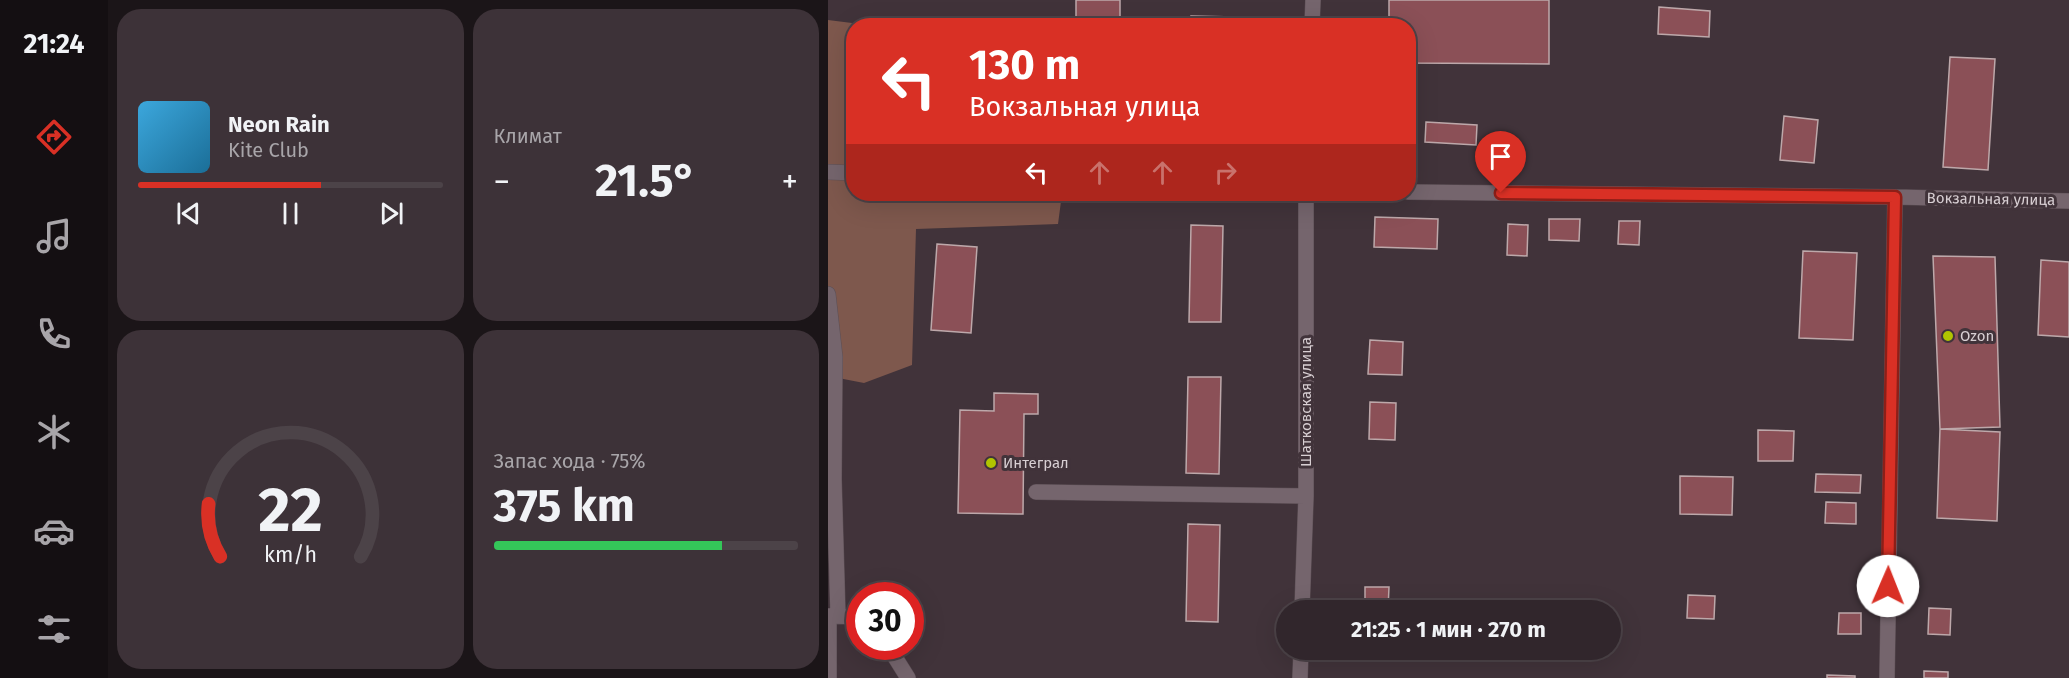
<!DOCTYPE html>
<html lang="ru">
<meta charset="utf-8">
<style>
body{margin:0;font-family:"Fira Sans",sans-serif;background:#3d3238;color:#f1f3f6;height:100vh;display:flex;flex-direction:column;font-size:22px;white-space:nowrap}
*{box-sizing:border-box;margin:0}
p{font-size:20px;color:#a8a5a9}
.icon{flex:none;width:33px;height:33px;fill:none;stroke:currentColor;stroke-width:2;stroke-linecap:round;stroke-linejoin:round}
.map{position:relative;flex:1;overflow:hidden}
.sheet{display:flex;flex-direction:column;gap:9px;padding:9px;background:#1b1518;width:720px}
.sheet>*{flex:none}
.hud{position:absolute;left:18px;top:18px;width:570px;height:183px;border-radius:24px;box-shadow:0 6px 24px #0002,0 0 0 2px #4c4348;background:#d93025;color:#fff;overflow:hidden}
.speed{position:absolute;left:18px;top:582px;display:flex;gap:12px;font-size:30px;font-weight:700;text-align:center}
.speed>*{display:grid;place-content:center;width:78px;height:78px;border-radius:50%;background:#31262c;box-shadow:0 6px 24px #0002,0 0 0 2px #4c4348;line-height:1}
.speed .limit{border:9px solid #d22;background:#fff;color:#111}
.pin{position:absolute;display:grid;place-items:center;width:51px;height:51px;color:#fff;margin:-62px -26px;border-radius:50% 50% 50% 0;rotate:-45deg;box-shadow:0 0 6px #0007}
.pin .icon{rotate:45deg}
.me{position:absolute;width:66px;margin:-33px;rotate:1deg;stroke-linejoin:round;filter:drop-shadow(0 0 4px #0008)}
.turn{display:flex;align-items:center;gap:21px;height:126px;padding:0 24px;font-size:27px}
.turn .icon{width:78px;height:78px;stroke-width:2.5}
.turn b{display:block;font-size:42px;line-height:51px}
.lanes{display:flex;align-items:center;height:57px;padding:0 24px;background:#0003;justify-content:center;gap:30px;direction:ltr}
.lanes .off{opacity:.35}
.big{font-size:45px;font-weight:700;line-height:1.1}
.sheet .widget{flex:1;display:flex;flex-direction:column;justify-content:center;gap:9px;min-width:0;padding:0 21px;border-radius:24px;background:#3d3238}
.sheet .dial{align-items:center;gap:0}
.dial svg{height:156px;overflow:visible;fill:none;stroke:#4c4348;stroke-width:7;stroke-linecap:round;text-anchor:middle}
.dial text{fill:#f1f3f6;stroke:none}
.song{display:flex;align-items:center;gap:18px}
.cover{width:72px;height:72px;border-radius:9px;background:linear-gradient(135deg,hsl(200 70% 55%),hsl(200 70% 35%))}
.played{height:6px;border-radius:3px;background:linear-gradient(90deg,#d93025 60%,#4c4348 60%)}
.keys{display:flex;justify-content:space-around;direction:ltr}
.heat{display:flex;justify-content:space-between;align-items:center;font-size:33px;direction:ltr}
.charge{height:9px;border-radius:4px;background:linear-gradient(90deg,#34c759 75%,#4c4348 0)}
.sheet .tiles{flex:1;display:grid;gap:9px;grid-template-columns:repeat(2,1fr)}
.trip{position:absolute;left:448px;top:600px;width:345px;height:60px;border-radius:30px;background:#31262c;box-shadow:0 6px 24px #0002,0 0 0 2px #4c4348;font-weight:700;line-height:60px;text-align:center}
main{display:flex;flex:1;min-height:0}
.tabs{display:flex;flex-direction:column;width:108px;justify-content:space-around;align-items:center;background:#140f12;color:#a8a5a9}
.tabs .icon{width:42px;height:42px}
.tabs .active{color:#d93025}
.tabs b{font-size:27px;color:#f1f3f6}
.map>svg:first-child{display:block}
.green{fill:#7e584d}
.building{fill:#8b5057;stroke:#bda8aa;stroke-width:1.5}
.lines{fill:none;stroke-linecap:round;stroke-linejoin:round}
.minor-casing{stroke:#5d5056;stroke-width:16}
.minor{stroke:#75656d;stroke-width:15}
.route-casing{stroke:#8d1f18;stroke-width:15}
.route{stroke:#d93025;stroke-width:10}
.poi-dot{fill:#b1c500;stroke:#41333a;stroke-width:2}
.labels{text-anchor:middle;stroke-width:6;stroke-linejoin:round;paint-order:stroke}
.street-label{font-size:15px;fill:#d8cfd3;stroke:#41333a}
.poi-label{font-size:15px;fill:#d8cfd3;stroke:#41333a;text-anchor:start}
</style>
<main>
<nav class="tabs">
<b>21:24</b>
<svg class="icon active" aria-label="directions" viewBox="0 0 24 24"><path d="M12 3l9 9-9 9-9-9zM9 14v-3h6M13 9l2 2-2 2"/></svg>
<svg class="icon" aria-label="music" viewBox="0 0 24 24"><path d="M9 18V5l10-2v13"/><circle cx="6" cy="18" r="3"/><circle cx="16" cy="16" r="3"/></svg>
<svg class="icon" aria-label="phone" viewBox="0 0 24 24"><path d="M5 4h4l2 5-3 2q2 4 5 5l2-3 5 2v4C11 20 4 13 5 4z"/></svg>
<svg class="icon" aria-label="climate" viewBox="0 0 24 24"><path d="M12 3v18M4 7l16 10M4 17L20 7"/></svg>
<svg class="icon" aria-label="car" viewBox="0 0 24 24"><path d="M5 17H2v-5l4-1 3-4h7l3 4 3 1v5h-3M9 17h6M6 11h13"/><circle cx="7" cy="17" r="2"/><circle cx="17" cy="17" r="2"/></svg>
<svg class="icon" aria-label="filters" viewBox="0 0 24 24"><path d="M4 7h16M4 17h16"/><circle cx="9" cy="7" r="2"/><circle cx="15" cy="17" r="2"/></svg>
</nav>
<section class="sheet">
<div class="tiles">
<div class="widget">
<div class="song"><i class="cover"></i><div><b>Neon Rain</b><p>Kite Club</p></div></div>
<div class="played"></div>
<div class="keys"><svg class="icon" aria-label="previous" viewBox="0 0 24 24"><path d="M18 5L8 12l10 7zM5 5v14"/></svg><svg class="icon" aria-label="pause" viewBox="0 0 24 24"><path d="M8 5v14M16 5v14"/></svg><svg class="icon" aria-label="next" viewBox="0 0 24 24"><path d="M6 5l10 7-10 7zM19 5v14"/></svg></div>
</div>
<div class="widget"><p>Климат</p>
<div class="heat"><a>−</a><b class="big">21.5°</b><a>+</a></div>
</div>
<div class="widget dial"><svg viewBox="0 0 100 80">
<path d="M14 69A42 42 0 1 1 86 69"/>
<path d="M14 69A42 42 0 0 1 8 42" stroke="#d93025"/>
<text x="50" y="56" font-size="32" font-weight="700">22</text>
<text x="50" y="72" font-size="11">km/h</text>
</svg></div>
<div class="widget"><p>Запас хода · 75%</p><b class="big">375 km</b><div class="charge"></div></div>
</div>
</section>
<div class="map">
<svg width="1241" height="678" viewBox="0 0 1241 678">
<rect width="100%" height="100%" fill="#41333a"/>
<path class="green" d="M0,20l40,5 -14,1v168h208l-4,30 -142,5 -4,136 -48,18 -36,-7z"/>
<path class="building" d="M248,0h44v26h-44z
M561,0h160v64l-141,-1v-37h-19z
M831,7l51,4 -1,26 -51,-3z
M363,16l44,1v9h-44z
M1122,57l45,2 -7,111 -45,-3z
M956,116l34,4 -4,43 -34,-3z
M598,122l51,3 -1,20 -51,-3z
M547,217l63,2 -1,30 -63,-2z
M721,219h31l-1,22 -30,-1z
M791,221h21l-1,24 -21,-1z
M680,224l20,1 -1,31 -20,-1z
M363,225l32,1 -2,96h-32z
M109,244l40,3 -6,86 -40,-3z
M975,251l54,2 -4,87 -54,-2z
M1105,256l62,1 5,170 -60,2z
M1213,260l28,2v75l-31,-2z
M542,340l33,2 -1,33 -34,-1z
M360,377h33l-2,97 -33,-1z
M166,393l44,1v20h-14l-1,100 -65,-1 2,-103 34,1z
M542,402l26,1 -1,37 -26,-1z
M1112,429l60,3 -3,89 -60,-3z
M930,430l36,1 -1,30h-35z
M988,474l45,1 -1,18 -45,-1z
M852,476l53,1 -1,38 -52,-1z
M998,502l30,1v21l-31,-1z
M360,524l32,1 -2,97 -32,-1z
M537,587h24l-1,23h-23z
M860,595l27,1 -1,23 -27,-1z
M1101,608l22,1 -1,26 -22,-1z
M1011,613h22v21h-23z
M1096,671l24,1v6h-24z
M999,675l28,1v2h-28z"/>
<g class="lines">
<g class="minor-casing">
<path id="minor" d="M484,26l1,-26
M0,172l26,1
M580,192l487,5 174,4
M0,294l7,63 -1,122 4,137
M208,492l270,4
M474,610l4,-114v-302
M60,646l20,32
M1,678v-62l31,1
M472,678l1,-28
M1059,678l8,-481"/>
</g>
<use href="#minor" class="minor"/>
</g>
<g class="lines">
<g class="route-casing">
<path id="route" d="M673,193l394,4 -7,389"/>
</g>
<use href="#route" class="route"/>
</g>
<g class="poi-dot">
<circle cx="1120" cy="336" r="6"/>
<circle cx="163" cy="463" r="6"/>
</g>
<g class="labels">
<g class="street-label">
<text transform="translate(1163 199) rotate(1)" y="5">Вокзальная улица</text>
<text transform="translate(478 402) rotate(-90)" y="5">Шатковская улица</text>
</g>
<g class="poi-label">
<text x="1132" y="341">Ozon</text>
<text x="175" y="468">Интеграл</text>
</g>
</g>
</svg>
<div class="speed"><div class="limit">30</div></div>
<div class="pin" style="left:673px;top:193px;background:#d93025"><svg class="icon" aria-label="arrive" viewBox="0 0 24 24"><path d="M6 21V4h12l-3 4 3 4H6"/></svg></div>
<svg class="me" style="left:1060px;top:586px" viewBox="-20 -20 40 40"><circle r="19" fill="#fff"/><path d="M0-13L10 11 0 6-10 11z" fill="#d93025"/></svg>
<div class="trip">21:25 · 1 мин · 270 m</div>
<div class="hud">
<div class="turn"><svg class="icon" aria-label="left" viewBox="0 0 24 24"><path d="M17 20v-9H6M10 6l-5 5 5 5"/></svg><div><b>130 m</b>Вокзальная улица</div></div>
<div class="lanes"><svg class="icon" aria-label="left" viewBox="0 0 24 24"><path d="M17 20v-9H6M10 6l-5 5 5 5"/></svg><svg class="icon off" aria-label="ahead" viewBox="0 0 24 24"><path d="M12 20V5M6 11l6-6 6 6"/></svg><svg class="icon off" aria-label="ahead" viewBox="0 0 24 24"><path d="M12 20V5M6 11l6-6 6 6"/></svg><svg class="icon off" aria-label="right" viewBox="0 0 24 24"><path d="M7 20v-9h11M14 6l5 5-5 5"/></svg></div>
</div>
</div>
</main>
